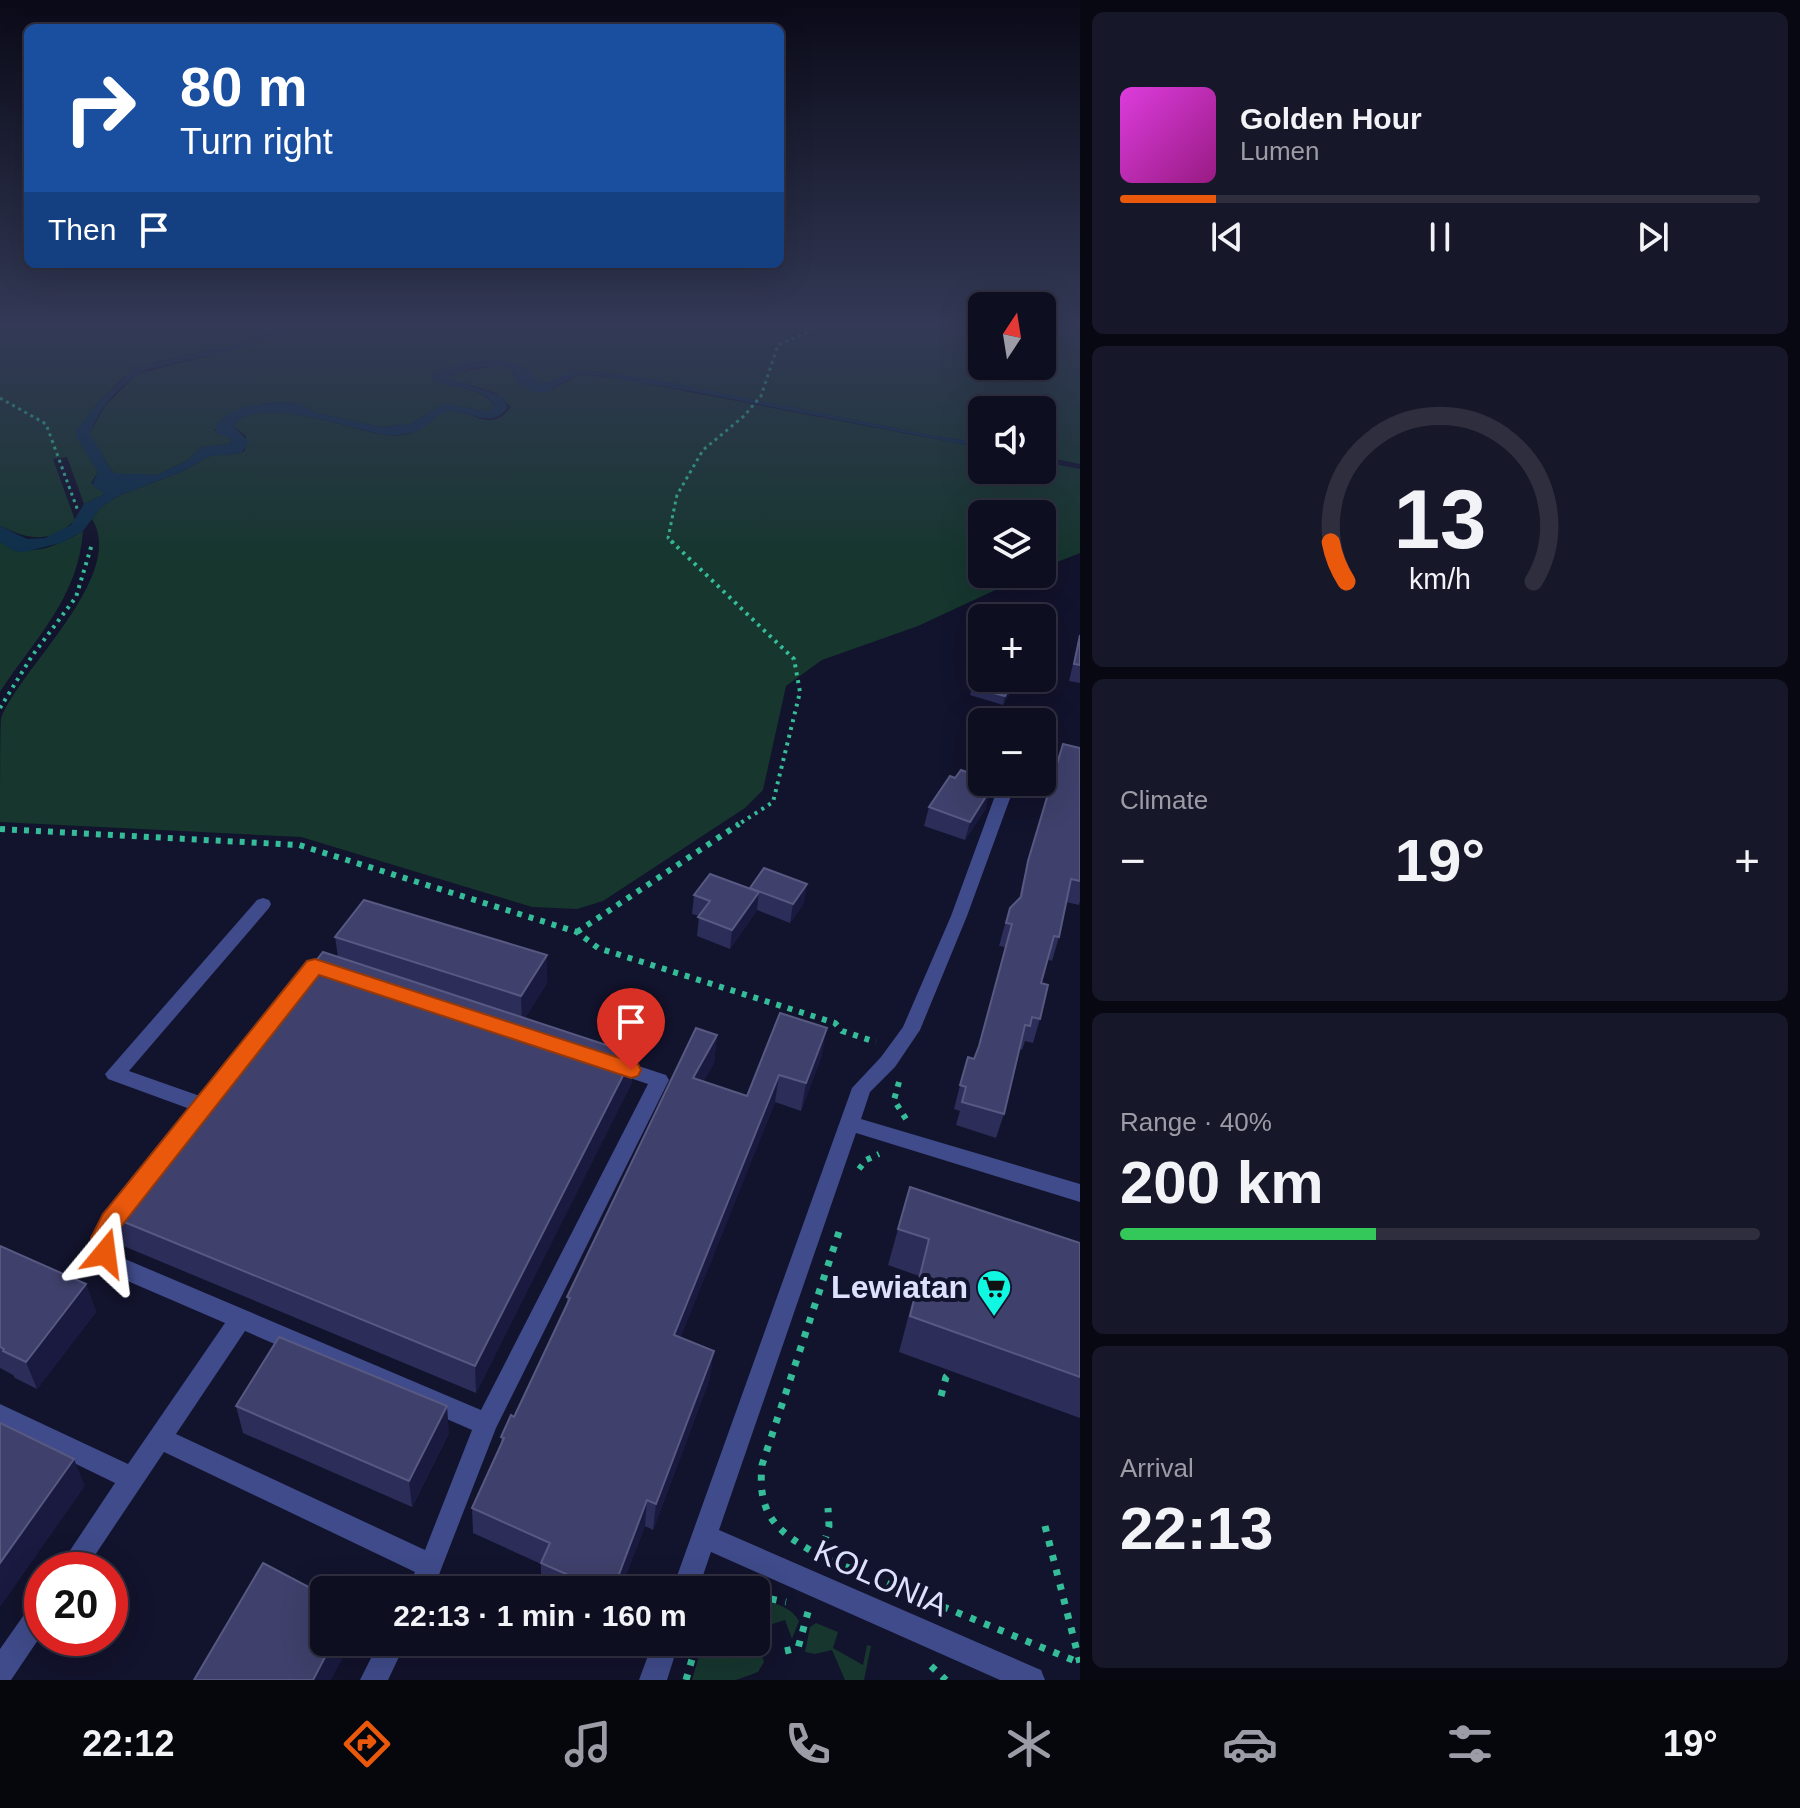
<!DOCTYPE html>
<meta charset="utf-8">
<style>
body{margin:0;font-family:Helvetica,sans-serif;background:#17172a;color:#f1f3f6;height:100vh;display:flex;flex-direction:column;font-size:30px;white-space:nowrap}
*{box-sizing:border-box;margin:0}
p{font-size:26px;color:#9b9ca5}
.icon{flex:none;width:44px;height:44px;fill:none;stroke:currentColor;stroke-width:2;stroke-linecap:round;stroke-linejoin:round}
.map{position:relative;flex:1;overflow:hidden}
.panel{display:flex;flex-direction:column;gap:12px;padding:12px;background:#080812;width:720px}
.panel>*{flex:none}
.hud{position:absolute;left:24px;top:24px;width:760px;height:244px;border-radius:12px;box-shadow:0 8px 32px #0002,0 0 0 2px #2e2e3f;background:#1a4fa0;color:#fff;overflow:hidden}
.needle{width:52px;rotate:12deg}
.controls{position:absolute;left:968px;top:292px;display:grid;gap:16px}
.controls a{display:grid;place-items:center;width:88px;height:88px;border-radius:12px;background:#0e0e21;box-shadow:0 8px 32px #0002,0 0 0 2px #2e2e3f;font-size:40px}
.speed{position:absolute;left:24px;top:1552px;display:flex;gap:16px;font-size:40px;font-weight:700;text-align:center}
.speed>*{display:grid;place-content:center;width:104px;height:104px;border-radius:50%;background:#0e0e21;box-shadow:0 8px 32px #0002,0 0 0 2px #2e2e3f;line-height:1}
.speed .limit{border:12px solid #d22;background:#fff;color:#111}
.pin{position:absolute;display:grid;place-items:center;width:68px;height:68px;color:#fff;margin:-82px -34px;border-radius:50% 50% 50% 0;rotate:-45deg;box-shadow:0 0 8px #0007}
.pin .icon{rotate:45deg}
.me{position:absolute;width:88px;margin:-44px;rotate:16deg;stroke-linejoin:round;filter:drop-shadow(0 0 6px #0008)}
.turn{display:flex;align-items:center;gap:28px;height:168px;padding:0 24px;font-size:36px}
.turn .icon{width:104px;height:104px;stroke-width:2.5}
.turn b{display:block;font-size:56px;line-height:68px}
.then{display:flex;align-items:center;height:76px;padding:0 24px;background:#0003;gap:16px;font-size:30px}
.big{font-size:60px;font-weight:800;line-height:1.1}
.panel .tile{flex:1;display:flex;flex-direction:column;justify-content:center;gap:12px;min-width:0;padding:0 28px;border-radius:12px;background:#17172a}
.panel .dial{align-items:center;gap:0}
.dial svg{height:208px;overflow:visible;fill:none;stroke:#2e2e3f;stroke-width:7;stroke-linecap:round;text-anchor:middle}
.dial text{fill:#f1f3f6;stroke:none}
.song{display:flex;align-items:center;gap:24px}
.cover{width:96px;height:96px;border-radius:12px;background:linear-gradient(135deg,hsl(300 70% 55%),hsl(310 70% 35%))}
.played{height:8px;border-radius:4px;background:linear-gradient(90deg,#ea580c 15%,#2e2e3f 15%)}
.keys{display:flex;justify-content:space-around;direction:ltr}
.heat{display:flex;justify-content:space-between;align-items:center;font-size:44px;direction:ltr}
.charge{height:12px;border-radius:6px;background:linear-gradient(90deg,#34c759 40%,#2e2e3f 0)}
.trip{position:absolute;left:310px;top:1576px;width:460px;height:80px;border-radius:12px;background:#0e0e21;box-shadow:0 8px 32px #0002,0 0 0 2px #2e2e3f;font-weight:800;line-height:80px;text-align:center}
.tabs{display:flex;height:128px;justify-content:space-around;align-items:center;background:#06060d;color:#9b9ca5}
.tabs .icon{width:56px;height:56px}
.tabs .active{color:#ea580c}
.tabs b{font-size:36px;color:#f1f3f6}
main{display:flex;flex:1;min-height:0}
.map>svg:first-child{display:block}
.green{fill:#16362e}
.water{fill:#0d2f4b}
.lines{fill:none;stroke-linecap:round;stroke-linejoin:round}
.path-far3{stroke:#35bc99;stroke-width:3;stroke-dasharray:3 4;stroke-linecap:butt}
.path-far2{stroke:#35bc99;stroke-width:4;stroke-dasharray:3 5;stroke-linecap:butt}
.path-far1{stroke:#35bc99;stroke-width:6;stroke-dasharray:5 7;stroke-linecap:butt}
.path{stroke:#35bc99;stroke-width:7;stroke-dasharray:6 9;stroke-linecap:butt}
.service{fill:#3f4b8a;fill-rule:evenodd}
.minor{fill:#3f4b8a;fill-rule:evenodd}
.wall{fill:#2c2d59}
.shaded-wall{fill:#1a1a40}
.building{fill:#3f406b;stroke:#585982;stroke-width:2}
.route{fill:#ea580c;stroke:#983908;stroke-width:2}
.labels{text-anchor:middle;stroke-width:8;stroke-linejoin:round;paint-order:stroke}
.near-poi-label{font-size:32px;font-weight:bold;fill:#dee1fe;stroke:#12132c;text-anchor:end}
.near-street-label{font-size:32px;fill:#dee1fe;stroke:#12132c}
</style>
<main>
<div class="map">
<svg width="1080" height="1680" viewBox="0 0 1080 1680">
<rect width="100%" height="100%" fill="#12132c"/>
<path class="green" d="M0,326h283l-39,16 -88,20 -34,17 -29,29 -16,23 21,41 -7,11 14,11 -21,10 -17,-47 -14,2 22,61c-25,25 -47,19 -75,6z
M297,326h685v40h60v-40h38v138l-38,-8v-46h-60v33l-53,-8 -272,-55 -81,-10c-13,3 -22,15 -35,13 -8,-2 -16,-13 -25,-18 -21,-11 -60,-1 -81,9l-2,7c20,9 47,4 62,25l-6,6 -44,-8 -35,20 -28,3 -67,-14 -14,-9 -23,-2 -17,2 -47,26 18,9 -3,5 -27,3 -15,14 -30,14 -43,-1 -25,-40 16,-28 32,-32 107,-27z
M497,366l14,4 4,8 37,12 28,-16 52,7 350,67v22h60v-8l38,7v84l-38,15v-54h-60v60h48l-112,52 -96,34 -36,26 -23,104 -18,18 -142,93 -26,8 -45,-2 -231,-70 -301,-15c0,-19 0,-91 1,-104 20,-51 126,-143 91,-199l9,-12 19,-12 61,-23 29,-16 31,-3 4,-3 1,-14 -13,-10c23,-31 110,0 142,7 16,4 35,4 48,-6 9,-6 15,-15 26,-16 24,-2 41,24 62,-4l-15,-14 -49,-15 14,-7z
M83,531c-5,68 -48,107 -83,161v-150c28,17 56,5 83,-11z
M756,1602c16,-1 35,4 43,19l-7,18 -7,-19 -29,9z
M816,1623l22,9 -5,16 30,17 4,-20 4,1 -7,34h-19l-13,-30 -17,4 -10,-2 5,-25z
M756,1636l8,26 -6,10 -22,8h-44l11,-38h53z"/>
<path class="water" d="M283,326h14l-53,21 -96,22c-25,11 -50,40 -58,65l23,39 44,2 30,-14 15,-14 27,-3 3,-5 -15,-6 -2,-7 10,-10 18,-9 35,-5 23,2 14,9 67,14 28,-3 35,-20 44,8 6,-7c-14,-19 -39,-16 -60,-23l-3,-5c25,-18 75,-24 100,-5l2,8c18,9 24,-7 42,-10l81,10 272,55 53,8v5l-301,-59 -95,-15c-22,-1 -38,33 -65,11 -7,-5 -4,-9 -10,-15 -17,-7 -50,-3 -63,8l55,19 4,11c-16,22 -37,2 -57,3 -12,1 -17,9 -26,16 -13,9 -33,10 -48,6 -31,-7 -121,-38 -143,-7l16,16 -8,11 -31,3 -29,16 -61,23 -19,12 -18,24 -22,12 -37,9 -10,-1 -14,-9v-16l27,13 18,-1 26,-13 13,-21 21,-10 -13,-9 6,-13 -21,-34 -1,-7 17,-23 42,-40 109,-26z"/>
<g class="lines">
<path class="path-far3" d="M0,398l46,26 32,87
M674,543l-6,-5 9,-43 26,-45 41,-34 17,-20 17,-51 30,-13 5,-6"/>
<path class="path-far2" d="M671,541l123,118 6,33 -27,110 -37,24
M0,708l32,-52 44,-59 16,-53"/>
<path class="path-far1" d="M0,829l299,16 278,87 21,16 237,75 7,8 34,11
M577,932l162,-108
M899,1082l-5,18 12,19
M859,1169l7,-9 13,-6"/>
<path class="path" d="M839,1232l-77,233c-5,52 16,67 58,91l260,107
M941,1396l5,-19 6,-6
M1045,1526l35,137
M820,1556l9,-30 -1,-18
M756,1596l30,6
M785,1651l13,-3 10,-36
M931,1666l15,14
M686,1680l11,-38"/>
<path class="service" d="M263,898l6,2 2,4 -2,4 -140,163 71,25 109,-134 6,-2 351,115 3,5 -173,348 -63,162h-27l9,-18 -251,-120 -79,118h-28l58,-87 -115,-56v-23l128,60 97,-141 -116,-50c-7,-9 -16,-21 -14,-34 3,-27 75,-105 95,-130l-82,-30 -3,-5 152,-174zM319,974l329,110 -167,326 -356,-151c-10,-11 -10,-19 -5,-32zM245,1331l227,99 -47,120 -249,-116z
M42,1598v36l-31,46h-11v-31l33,-47z
M379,1642h27l-18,38h-28z"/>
<path class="minor" d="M1000,782h16l-49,134 -47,114 -25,37 -25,25 -9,27 219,65v18l-224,-69 -137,397 322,140 4,10h-45l-289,-128 -13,38h-26l180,-502 29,-31 22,-30 48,-111z
M653,1642h26l-12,38h-28z"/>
</g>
<path class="wall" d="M1080,634v49l-11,-2z
M1014,686l-11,19 -33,-10 2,-8z
M1063,744l17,4v153l-1,4 -13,-3 -7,35 -7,24 -5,-2 -6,24 -1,36 -7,24 -8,-2 -3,9 -2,-1 -16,65 -8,24 -40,-13 4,-14 -6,-2 7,-28 13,-22 4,-9 27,-103 -6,-1 4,-15 7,-23 9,-9 3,-15z
M981,787l5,21 -21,32 -41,-14 5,-19z
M750,888l54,15 -14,20 -33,-13 -27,39 -33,-13 2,-20 -7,-2 2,-19z
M335,937l212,46 -22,35 107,64 -156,311 -355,-148 -9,-28 226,-260z
M780,1013l42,42 -21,56 -26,-9 -95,236 30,40 -57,152 -8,-4 -25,64h-74l-5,-2v-24l-68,-31 -1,-25 29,-63v-8l13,-20 53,-113v-7l150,-262 -3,28 -11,19 44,14z
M898,1229l182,14v175l-181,-66 20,-76 -31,-11z
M0,1246l86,38 10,28 -59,77 -22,-11 -2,-3 -13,-7z
M236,1406l213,27 -37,74 -169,-74z"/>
<path class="shaded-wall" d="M1016,678l-2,8 -11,19 2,-9z
M990,790l-4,18 -21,32 5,-18z
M807,884l-3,19 -14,20 3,-19z
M759,892l-2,18 -27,39 2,-19z
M547,955v28l-25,41 -1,-28z
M827,1028l-5,27 -21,56 5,-28z
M717,1035l-3,28 -24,43 3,-28z
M634,1054l-2,28 -156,311 -1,-27z
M779,1075l-4,27 -104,260 3,-27z
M86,1284l10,28 -59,77 -11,-27z
M714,1351l-4,27 -57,152 3,-26z
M447,1406l2,27 -37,74 -3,-26z
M74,1459l11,27 -85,121v-44z
M647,1500l-2,26 -25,64h-7z
M333,1642h18l-20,38h-18z"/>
<path class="building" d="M1080,635v30l-6,-1z
M982,669v9h33l-10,18 -33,-9z
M1063,744l17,4v133l-9,-2 -12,58 -5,-1 -13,47 7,2 -8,34 -8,-2 -2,9 -5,-1 -21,89 -42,-12 4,-15 -6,-2 8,-28 6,2 5,-13 33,-122 -6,-1 4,-15 11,-11 7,-36z
M961,770l21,7v2l-5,6 13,5 -20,32 -41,-15 21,-31 5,2z
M764,868l43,16 -14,20 -43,-16z
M710,874l49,18 -27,38 -34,-13 12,-16 -16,-6z
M364,900l183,55 -26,41 -186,-59z
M323,952l311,102 -159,312 -363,-149z
M780,1013l47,15 -21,55 -27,-8 -105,260 40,16 -58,153 -9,-4 -34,90h-11l-61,-27 9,-20 -78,-35 32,-70 -3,-1 10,-22 3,2 56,-119 -3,-1 129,-269 21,7 -24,43 54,18z
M910,1187l170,56v134l-170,-61 19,-77 -31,-10z
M0,1246l86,38 -60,78 -23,-11 1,-2 -4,-2z
M279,1337l168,69 -38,75 -173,-75z
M0,1423l74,36 -74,104z
M263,1563l61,32v47h9l-20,38h-119z"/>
<linearGradient id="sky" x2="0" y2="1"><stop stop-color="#0a0a18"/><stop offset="0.58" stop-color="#333956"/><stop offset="1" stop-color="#333956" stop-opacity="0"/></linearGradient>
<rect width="1080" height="561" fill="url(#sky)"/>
<path class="route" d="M315,959l323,105 3,6 -3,6 -7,2 -312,-103 -199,253c-5,11 -1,22 -7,33l-8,3 -9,-3 -5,-23 12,-24 204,-253z"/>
<defs>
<g id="supermarket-pin" transform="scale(1.8)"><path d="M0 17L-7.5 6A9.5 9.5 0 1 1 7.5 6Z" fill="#10f8e2" stroke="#12132c"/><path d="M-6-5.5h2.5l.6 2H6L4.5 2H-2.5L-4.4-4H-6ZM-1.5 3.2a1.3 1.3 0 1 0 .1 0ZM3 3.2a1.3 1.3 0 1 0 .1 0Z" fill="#111"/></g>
</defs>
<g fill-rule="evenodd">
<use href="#supermarket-pin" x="994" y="1287"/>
</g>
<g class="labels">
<g class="near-poi-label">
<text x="968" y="1298">Lewiatan</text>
</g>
<g class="near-street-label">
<text transform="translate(881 1578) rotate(24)" y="11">KOLONIA</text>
</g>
</g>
</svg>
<div class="controls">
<a><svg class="needle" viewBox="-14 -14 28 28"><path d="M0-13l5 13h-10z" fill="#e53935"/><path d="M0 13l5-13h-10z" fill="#9b9ca5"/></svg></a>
<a><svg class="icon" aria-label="sound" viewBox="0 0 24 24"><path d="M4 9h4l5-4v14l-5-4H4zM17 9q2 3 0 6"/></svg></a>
<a><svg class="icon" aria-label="layers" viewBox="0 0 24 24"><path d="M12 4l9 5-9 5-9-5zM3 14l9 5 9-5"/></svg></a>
<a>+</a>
<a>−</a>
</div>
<div class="speed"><div class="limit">20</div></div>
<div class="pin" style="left:631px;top:1070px;background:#d93025"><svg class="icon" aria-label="arrive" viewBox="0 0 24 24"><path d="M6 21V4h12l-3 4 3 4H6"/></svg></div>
<svg class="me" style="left:105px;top:1253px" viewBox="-20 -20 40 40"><path d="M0-17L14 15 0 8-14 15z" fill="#ea580c" stroke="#fff" stroke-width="4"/></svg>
<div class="trip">22:13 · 1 min · 160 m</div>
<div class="hud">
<div class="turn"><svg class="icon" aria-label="right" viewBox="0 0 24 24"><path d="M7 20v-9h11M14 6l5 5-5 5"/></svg><div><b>80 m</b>Turn right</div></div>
<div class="then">Then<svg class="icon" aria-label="arrive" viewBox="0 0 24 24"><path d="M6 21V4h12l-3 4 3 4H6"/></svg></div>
</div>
</div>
<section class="panel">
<div class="tile">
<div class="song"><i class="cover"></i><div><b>Golden Hour</b><p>Lumen</p></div></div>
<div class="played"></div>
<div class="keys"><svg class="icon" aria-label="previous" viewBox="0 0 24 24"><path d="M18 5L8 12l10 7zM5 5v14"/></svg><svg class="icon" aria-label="pause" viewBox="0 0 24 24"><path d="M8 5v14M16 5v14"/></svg><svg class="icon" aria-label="next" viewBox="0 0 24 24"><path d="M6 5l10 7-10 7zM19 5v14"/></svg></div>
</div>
<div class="tile dial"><svg viewBox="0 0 100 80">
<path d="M14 69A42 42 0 1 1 86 69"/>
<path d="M14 69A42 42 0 0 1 8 54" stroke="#ea580c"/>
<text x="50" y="56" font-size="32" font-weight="700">13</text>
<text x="50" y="72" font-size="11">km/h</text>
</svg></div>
<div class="tile"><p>Climate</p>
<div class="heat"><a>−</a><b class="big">19°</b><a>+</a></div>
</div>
<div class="tile"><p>Range · 40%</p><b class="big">200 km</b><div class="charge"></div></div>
<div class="tile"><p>Arrival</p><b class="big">22:13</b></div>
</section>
</main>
<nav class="tabs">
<b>22:12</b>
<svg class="icon active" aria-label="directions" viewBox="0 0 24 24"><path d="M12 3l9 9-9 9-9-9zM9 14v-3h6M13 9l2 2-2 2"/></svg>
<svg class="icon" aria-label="music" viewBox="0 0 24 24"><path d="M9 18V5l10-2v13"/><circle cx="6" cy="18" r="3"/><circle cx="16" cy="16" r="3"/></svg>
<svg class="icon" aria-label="phone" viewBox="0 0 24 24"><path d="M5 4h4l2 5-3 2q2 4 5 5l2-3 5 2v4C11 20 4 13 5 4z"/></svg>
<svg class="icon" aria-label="climate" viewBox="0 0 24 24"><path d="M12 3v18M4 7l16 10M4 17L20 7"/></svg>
<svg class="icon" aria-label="car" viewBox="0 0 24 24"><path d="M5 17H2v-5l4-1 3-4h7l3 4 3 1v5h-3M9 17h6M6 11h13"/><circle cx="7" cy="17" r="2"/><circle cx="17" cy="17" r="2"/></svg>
<svg class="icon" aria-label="filters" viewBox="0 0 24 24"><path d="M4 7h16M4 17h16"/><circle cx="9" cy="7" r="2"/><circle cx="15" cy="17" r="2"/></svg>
<b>19°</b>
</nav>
